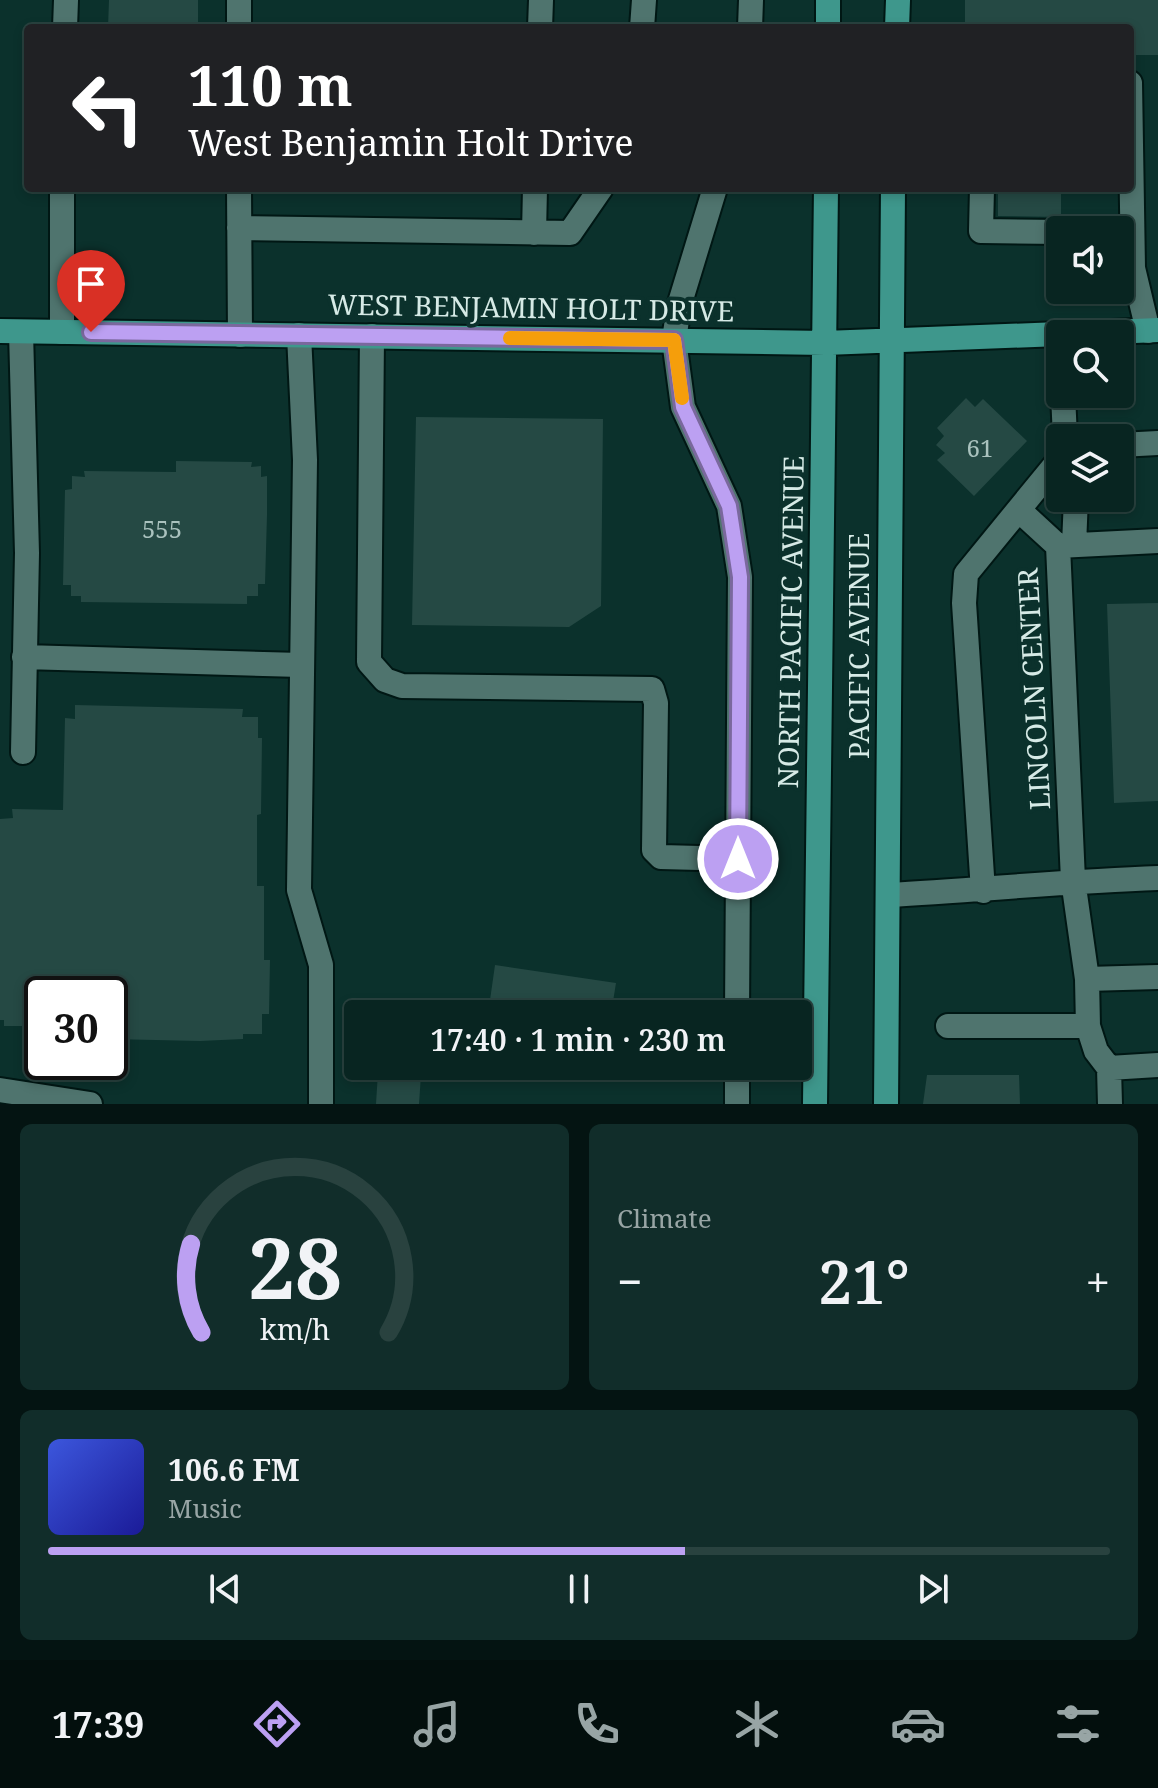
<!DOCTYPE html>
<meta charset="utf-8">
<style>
body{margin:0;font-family:"Noto Serif",serif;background:#112d2a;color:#f1f3f6;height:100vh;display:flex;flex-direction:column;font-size:30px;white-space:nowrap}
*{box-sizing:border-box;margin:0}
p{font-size:26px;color:#98a5a5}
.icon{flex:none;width:44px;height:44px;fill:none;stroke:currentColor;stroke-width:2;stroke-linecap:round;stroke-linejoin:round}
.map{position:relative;height:1104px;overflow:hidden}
.panel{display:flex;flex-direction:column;gap:20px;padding:20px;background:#041412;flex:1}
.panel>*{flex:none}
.guide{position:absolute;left:24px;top:24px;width:1110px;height:168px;border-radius:8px;box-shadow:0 4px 12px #0003,0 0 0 2px #29423f;background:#202124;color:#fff;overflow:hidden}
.tools{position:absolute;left:1046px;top:216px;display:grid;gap:16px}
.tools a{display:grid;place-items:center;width:88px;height:88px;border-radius:8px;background:#082521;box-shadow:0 4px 12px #0003,0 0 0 2px #29423f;font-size:40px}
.speed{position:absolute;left:24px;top:976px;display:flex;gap:16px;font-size:40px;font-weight:700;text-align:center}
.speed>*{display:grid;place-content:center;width:104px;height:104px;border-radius:50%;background:#082521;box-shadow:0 4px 12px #0003,0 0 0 2px #29423f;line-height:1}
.speed .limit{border:4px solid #111;border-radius:12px;background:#fff;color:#111}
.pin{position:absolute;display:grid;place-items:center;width:68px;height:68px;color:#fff;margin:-82px -34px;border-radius:50% 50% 50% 0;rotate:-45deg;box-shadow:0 0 8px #0007}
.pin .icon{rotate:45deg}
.me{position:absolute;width:88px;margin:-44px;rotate:0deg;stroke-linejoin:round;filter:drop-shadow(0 0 6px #0008)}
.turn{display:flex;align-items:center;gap:28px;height:168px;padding:0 32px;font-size:36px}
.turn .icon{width:104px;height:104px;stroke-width:2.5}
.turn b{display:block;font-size:56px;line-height:68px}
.big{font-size:60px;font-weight:600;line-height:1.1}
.panel .widget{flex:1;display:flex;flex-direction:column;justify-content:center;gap:12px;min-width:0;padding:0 28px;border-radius:12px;background:#112d2a}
.panel .dial{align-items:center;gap:0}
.dial svg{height:208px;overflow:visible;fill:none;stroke:#29423f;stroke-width:7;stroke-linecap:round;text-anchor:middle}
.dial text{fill:#f1f3f6;stroke:none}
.song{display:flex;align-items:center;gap:24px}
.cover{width:96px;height:96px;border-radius:12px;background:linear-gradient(135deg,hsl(230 70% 55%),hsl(240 70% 35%))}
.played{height:8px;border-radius:4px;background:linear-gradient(90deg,#bca0f2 60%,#29423f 60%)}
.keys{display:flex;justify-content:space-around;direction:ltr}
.heat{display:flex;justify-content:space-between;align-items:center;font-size:44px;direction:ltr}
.panel .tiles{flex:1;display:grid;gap:20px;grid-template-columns:1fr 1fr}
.widget:last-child{grid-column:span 2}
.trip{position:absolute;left:344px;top:1000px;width:468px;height:80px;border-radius:8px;background:#082521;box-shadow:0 4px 12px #0003,0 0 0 2px #29423f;font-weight:600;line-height:80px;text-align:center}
.dock{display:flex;height:128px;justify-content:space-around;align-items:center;background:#030f0d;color:#98a5a5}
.dock .icon{width:56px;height:56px}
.dock .on{color:#bca0f2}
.dock b{font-size:36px;color:#f1f3f6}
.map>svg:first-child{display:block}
.building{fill:#254944}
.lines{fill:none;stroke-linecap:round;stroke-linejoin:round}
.minor-casing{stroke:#001714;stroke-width:28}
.major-casing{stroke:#001714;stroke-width:28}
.minor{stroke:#4f746e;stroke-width:24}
.major{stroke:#3e978c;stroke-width:24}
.route-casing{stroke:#7a689d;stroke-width:20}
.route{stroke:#bca0f2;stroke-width:14}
.slow{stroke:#f59e0b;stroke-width:14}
.labels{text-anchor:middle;stroke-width:8;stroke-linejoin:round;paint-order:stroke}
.number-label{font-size:24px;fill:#aac2be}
.street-label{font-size:28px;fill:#d6eae6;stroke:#0b312c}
</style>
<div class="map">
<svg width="1158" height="1104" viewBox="0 0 1158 1104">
<rect width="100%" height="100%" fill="#0b312c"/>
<path class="building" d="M109,0h89v28h-90z
M965,0h193v55h-28v-27h-165z
M998,188h63v29l-63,-1z
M966,398l9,9 8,-8 44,42 -53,55 -37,-36 8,-7 -9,-8 8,-9 -7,-8z
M416,417l187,2 -2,187 -32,21 -157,-2z
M176,461l76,1 -1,5 10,-1v11l6,-1v39l-2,69h-7v12h-11v8l-166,-2v-6h-10v-11h-8l2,-95 7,-1v-13l13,1 -1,-6 92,1z
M1158,603v198l-44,2 -7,-199z
M75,705l168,4 -1,8h16v21h4l-1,76 -4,1v71h7v74h6l-1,54h-7v20h-19v5l-43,2 -90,-2v-45h-68v25h-12v7h-26v-6h-4v-201l13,-1 -1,-9 51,1 2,-92 10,1z
M495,965l121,18 -5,31h-123z
M378,1072l43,3 -2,29h-43z
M927,1075h92l1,29h-97z"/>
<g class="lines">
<g class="minor-casing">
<path id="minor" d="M239,0v28
M65,28l1,-28
M540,28l1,-28
M642,28l2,-28
M750,28l1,-28
M1130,83l3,185 15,63
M239,188l1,147
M715,188l-36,118 -5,34 9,67 46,99 11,71 -3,437
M982,188l-1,43 79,1
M239,228l331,5 31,-45
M534,233l1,-45
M21,332l6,221 -4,199
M62,332v-144
M299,335l6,125 -6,430 22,75v139
M372,336l-3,326 16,18 17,6 250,3 4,14 -2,147 7,7 77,2
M1063,394l2,44
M1120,445l38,-2
M1020,511l38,35
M1158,541l-100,5 15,334 14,99 1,47 8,25 13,17 49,-3
M1074,545l2,-47
M24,657l277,8
M983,891l-19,-288 2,-29 94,-115
M889,895c90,-5 179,-14 269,-17
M1087,979l71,-2
M948,1026h140
M1109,1068l1,36
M0,1090l90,14
M737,1104v-38"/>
</g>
<g class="major-casing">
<path id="major" d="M828,28v-28
M897,28l1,-28
M0,331l825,12 235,-9
M1066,334l92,-4
M815,1104l11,-916
M886,1104l7,-916"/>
</g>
<use href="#minor" class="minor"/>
<use href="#major" class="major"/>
</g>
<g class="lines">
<g class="route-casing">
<path id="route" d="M91,332l583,8 9,67 46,99 11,71 -2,282"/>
</g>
<use href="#route" class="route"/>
<path class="slow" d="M510,338l164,2 8,58"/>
</g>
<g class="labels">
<g class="number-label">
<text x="980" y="457">61</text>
<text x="162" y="538">555</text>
</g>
<g class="street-label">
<text transform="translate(531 308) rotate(1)" y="10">WEST BENJAMIN HOLT DRIVE</text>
<text transform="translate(791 622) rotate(-89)" y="10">NORTH PACIFIC AVENUE</text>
<text transform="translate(859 646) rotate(-90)" y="10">PACIFIC AVENUE</text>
<text transform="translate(1034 689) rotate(-93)" y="10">LINCOLN CENTER</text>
</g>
</g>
</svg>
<div class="tools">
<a><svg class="icon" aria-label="sound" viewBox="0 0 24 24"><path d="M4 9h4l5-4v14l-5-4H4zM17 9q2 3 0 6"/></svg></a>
<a><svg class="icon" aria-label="search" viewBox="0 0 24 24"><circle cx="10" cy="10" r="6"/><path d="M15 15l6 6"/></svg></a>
<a><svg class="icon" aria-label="layers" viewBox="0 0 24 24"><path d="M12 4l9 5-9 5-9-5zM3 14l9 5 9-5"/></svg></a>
</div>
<div class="speed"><div class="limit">30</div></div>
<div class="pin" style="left:91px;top:332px;background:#d93025"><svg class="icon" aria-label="arrive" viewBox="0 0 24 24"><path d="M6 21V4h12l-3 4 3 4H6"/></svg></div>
<svg class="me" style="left:738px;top:859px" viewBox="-20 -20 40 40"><circle r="17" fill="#bca0f2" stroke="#fff" stroke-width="3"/><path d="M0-11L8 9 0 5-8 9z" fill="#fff"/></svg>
<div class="trip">17:40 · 1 min · 230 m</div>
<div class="guide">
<div class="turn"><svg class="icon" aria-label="left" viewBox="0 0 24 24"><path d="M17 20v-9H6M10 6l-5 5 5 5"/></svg><div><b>110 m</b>West Benjamin Holt Drive</div></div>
</div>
</div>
<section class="panel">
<div class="tiles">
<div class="widget dial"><svg viewBox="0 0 100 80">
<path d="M14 69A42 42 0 1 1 86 69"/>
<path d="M14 69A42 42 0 0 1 10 35" stroke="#bca0f2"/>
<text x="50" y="56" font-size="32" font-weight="700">28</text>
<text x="50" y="72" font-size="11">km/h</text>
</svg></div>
<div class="widget"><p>Climate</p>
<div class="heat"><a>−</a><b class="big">21°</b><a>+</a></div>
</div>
<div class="widget">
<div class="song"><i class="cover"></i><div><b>106.6 FM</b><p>Music</p></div></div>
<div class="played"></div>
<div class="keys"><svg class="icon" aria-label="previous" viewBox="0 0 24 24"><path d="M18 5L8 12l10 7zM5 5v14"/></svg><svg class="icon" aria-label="pause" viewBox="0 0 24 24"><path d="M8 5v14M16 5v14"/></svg><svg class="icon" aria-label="next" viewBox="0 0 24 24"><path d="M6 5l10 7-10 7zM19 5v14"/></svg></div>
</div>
</div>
</section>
<nav class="dock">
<b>17:39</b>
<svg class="icon on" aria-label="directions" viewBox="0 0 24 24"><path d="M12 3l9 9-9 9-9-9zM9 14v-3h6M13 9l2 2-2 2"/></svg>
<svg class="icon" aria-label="music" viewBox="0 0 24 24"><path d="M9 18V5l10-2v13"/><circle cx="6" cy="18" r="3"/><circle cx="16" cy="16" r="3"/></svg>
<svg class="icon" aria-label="phone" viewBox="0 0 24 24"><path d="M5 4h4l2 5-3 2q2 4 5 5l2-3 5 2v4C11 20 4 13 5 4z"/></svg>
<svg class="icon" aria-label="climate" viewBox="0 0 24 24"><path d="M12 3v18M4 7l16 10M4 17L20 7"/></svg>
<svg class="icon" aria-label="car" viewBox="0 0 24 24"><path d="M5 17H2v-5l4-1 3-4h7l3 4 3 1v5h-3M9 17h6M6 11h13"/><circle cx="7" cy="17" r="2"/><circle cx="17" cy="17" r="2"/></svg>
<svg class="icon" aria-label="filters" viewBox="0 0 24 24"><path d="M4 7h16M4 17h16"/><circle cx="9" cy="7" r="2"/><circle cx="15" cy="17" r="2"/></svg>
</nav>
